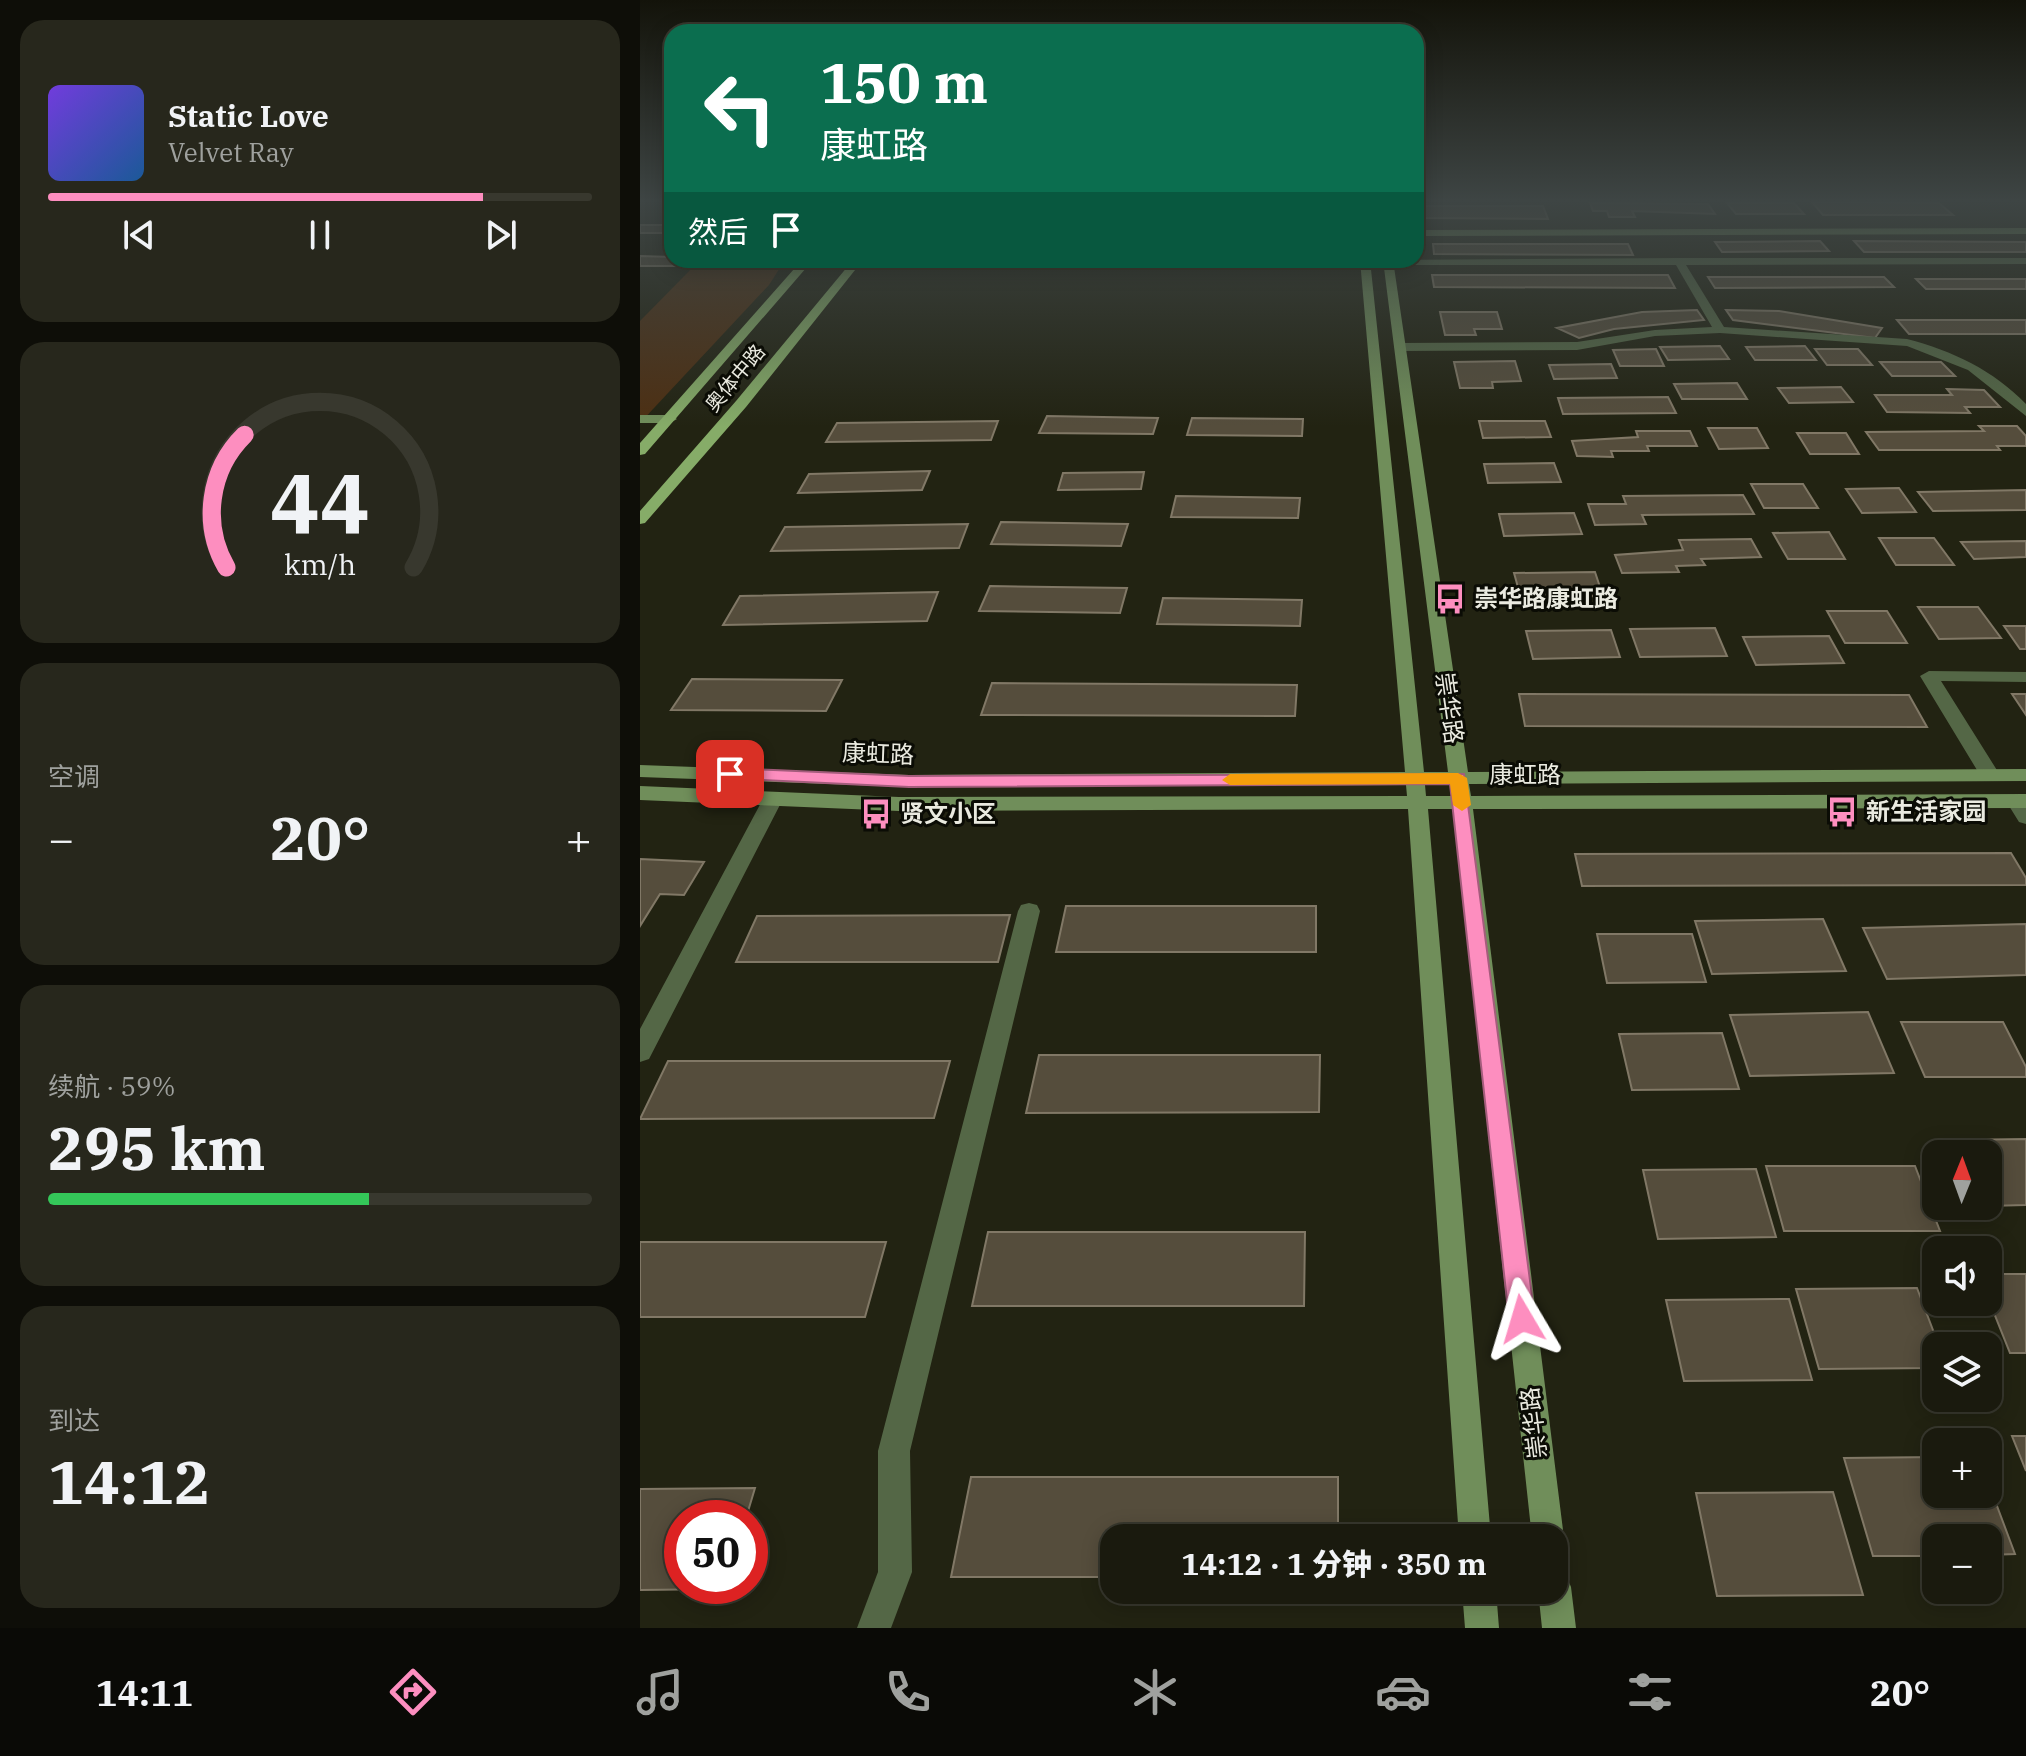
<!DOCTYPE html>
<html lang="zh">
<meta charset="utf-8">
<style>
body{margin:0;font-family:"IBM Plex Serif","Noto Sans SC",serif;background:#27271c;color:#f1f3f6;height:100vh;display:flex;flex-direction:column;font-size:30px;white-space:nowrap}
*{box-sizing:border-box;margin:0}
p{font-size:26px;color:#9fa19e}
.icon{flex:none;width:44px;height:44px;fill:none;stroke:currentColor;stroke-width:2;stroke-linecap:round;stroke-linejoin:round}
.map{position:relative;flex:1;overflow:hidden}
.side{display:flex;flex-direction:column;gap:20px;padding:20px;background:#0e0e08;width:640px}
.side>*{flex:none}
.banner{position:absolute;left:24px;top:24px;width:760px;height:244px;border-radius:24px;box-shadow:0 4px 20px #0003,0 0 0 2px #38382e;background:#0b6e4f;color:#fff;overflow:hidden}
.needle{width:52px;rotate:1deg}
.buttons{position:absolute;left:1282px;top:1140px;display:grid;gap:16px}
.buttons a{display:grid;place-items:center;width:80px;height:80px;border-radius:16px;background:#1a1a0e;box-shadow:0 4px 20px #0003,0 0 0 2px #38382e;font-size:40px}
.speed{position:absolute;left:24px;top:1500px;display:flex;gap:16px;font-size:40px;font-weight:700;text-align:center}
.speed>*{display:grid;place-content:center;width:104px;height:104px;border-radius:50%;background:#1a1a0e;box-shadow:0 4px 20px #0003,0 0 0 2px #38382e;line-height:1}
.speed .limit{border:12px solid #d22;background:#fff;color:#111}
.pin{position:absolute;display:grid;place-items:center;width:68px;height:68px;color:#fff;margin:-34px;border-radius:16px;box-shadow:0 4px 12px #0006}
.me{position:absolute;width:88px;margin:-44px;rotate:353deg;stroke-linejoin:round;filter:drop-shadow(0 0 6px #0008)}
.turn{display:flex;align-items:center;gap:28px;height:168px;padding:0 24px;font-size:36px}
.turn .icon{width:104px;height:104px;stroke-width:2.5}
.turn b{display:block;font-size:56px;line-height:68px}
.then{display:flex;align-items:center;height:76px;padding:0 24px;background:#0003;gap:16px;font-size:30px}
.big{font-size:60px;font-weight:800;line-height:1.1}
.side .tile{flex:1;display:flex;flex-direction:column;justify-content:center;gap:12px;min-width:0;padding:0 28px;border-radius:24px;background:#27271c}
.side .dial{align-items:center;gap:0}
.dial svg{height:208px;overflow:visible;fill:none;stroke:#38382e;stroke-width:7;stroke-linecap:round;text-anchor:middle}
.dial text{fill:#f1f3f6;stroke:none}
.song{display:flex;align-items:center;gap:24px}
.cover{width:96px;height:96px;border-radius:12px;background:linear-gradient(135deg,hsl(260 70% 55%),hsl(210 70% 35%))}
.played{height:8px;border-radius:4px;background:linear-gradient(90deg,#fd8ebf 80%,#38382e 80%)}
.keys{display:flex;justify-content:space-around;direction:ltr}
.heat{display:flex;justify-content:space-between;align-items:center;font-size:44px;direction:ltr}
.charge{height:12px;border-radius:6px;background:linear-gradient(90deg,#34c759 59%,#38382e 0)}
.trip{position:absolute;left:460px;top:1524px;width:468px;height:80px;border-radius:24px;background:#1a1a0e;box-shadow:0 4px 20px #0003,0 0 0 2px #38382e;font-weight:800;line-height:80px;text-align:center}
.menu{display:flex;height:128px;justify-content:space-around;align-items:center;background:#0a0a06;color:#9fa19e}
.menu .icon{width:56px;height:56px}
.menu .active{color:#fd8ebf}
.menu b{font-size:36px;color:#f1f3f6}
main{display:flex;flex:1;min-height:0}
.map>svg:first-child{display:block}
.green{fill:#4d2f12}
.building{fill:#554d3c;stroke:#817866;stroke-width:2}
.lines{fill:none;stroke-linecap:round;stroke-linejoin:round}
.street{fill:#546746;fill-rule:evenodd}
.secondary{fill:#708e5a;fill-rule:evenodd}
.primary{fill:#86ac68;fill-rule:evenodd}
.route{fill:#fd8ebf;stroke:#a45c7c;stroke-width:2}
.slow{fill:#f59e0b}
.labels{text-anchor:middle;stroke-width:6;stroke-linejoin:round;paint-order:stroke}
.far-street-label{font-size:20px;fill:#eaeae0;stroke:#0b0c05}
.poi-label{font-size:24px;font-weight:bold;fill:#eaeae0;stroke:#0b0c05;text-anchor:start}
.street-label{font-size:24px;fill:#eaeae0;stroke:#0b0c05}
</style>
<main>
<section class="side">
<div class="tile">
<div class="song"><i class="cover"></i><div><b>Static Love</b><p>Velvet Ray</p></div></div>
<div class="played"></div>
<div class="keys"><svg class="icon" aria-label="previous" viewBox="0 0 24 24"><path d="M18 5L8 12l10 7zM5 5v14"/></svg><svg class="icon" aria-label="pause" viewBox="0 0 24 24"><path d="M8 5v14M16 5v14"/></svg><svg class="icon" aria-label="next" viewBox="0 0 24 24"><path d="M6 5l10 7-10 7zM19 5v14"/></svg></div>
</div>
<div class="tile dial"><svg viewBox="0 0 100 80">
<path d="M14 69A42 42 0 1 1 86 69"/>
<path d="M14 69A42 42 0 0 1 21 18" stroke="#fd8ebf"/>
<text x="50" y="56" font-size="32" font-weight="700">44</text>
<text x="50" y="72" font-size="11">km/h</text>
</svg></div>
<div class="tile"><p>空调</p>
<div class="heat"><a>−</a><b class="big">20°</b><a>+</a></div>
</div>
<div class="tile"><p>续航 · 59%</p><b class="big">295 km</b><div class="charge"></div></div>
<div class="tile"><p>到达</p><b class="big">14:12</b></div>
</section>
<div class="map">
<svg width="1386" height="1628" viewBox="0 0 1386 1628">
<rect width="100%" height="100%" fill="#222312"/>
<path class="green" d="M60,260h85l-16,25 -129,138v-102z"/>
<path class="building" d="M1172,202l127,1 14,12h-130z
M950,203l118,1 7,10 -83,-3 3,6h-26l-2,-6h-14z
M1087,203h67l10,11h-68z
M776,206h127l5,13 -131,-1z
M0,225h32v8h-32z
M1180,241l9,10 -107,1 -7,-10z
M1214,241l172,1v10h-162z
M793,244h195l5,11 -199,-1z
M0,256l32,1v3h17l-7,6h-42z
M792,275h236l7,13 -241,-1z
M1068,277h176l10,10 -179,1z
M1276,279h110v10h-100z
M1057,310l7,10 -90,9 -35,9 -22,-10 85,-16z
M1086,310l53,1 103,17 -7,10 -142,-18z
M800,312h57l5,17h-28l2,6h-31z
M1257,320h129v14h-117z
M1080,346l9,13 -61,1 -8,-13z
M1165,346l11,14h-61l-9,-13z
M1016,349l8,17h-44l-7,-16z
M1175,349h43l14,16h-45z
M875,361l6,20 -29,1 1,6h-33l-6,-26z
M1240,362h61l14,14h-63z
M971,364l6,14 -63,1 -5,-14z
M1097,383l10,16h-65l-8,-15z
M1201,387l12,15 -64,1 -11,-15z
M1307,389l37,1 16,17h-35l5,6 -83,-1 -12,-17h77z
M1028,397l8,16 -113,1 -5,-16z
M407,416l111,2 -5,16 -114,-1z
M552,418l111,1 -1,17 -115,-1z
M358,421l-7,19 -165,2 11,-19z
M839,421h66l6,16 -68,1z
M1339,426h38l9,10v10h-29l3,4h-121l-13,-18 118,-1z
M1068,428h49l11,20 -49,1z
M996,431h54l7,15h-50l2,5h-38l2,6 -36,-1 -5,-15 66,-4z
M1157,433h49l13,21h-49z
M914,463l7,19 -73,1 -4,-19z
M290,471l-8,19 -124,3 11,-19z
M504,472l-3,17 -83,1 5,-17z
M1111,484h52l15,24h-54z
M1259,488l17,24 -54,1 -16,-24z
M1386,490v20l-93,1 -15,-19z
M1103,495l11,19 -112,1 4,9 -51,1 -7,-21h38l-3,-8z
M536,496l124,2 -2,20 -127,-1z
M934,513l8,21 -78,2 -5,-22z
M361,522l127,2 -7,22 -130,-2z
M328,524l-9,24 -188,3 14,-24z
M1189,532l16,27h-57l-15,-26z
M1239,538h55l20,27h-58z
M1111,539l10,18 -60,2 4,6 -29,1 3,6 -57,1 -7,-18 68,-5 -4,-10z
M1386,541v16l-52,2 -13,-17z
M955,572l8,24 -82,2 -7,-25z
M350,586l137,2 -7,25 -141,-2z
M298,592l-11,29 -204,4 17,-29z
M523,598l139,2 -2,26 -143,-2z
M1278,607h60l23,31 -62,1z
M1187,611h60l20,32h-62z
M1364,626h22v23h-6z
M1075,628l12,28 -87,1 -10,-28z
M971,630l9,27 -87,2 -7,-28z
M1189,636l15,27 -88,2 -13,-28z
M52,679l150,1 -16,31 -155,-1z
M352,683l305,2 -2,31 -314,-1z
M879,694l390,1 18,32 -402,-1z
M1372,694h14v21z
M1371,853l15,25v7l-444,1 -7,-32z
M0,859l64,3 -20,33 -24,-1 -20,32z
M426,906h250v46h-260z
M370,915l-12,47h-262l21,-46z
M1183,919l23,52 -134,3 -17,-53z
M1386,924v51l-139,4 -24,-51z
M957,934h95l14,48 -99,1z
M1228,1012l26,61 -144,3 -20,-61z
M1261,1022h102l23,45v10h-101z
M1082,1033l17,56 -107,1 -13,-56z
M399,1055h281l-1,57 -293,1z
M28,1061h282l-16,57 -294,1z
M1386,1139v66l-38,1v-52h-29l-6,-14z
M1126,1166h149l25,65h-156z
M1116,1169l20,68 -118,2 -15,-69z
M348,1232h317l-1,74h-332z
M0,1242h246l-21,75h-225z
M1348,1274h38v79h-16l-22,-55z
M1277,1288l22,58h-3v22l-117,1 -23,-80z
M1149,1299l23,81 -128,1 -18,-81z
M1372,1436h14v35z
M1296,1457v37h52v-12l27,72 -27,1v-17h-52v18h-63l-29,-98z
M331,1477h367v61h-224v39h-163z
M115,1488l-9,30h-64v68h42l-1,3 -83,1v-101z
M1193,1492l30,103 -146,1 -21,-103z"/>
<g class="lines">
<path class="street" d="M1037,258h349v6l-340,1 38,62 183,12c46,12 86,31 119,65v12l-58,-46 -61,-24 -187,-13 -65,3 -78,14 -177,1 -6,-4 6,-4 177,-1 78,-12 57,-3 -36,-62h-288l-4,-5z
M1289,671l97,1v10l-85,-1 59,94 -3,4 -7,2 -10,-6 -60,-99z
M133,792l10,7 -134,260 -9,3v-33l123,-230z
M1376,794l10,7v23l-7,-2 -13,-21z
M389,903l8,2 3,6 -130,540 2,121 -21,56h-34l21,-56v-121l140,-540 3,-6z"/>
<path class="secondary" d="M1386,228v6l-610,2v-6z
M720,260h10l54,512h24l-65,-512h10l75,512 558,-3v12l-557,3 2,12 555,-2v14l-553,1 91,729 -4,12 -6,2v-14h-22l-79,-729h-25l63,729h-32l-51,-729 -509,2 -259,-11v-14l259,11 508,-1 -1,-11 -497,2 -269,-10v-12l269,10 496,-3zM810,784l1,12h-25l-1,-11z
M0,415h30l7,4 -7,4h-30z
M914,1570l12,5 5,12 5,41h-34l-4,-38h16z
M822,1590h34l3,38h-34z"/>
<path class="primary" d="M162,260h11l-168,194 -5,1v-12z
M213,260h10l-117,147 -101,116 -5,1v-13l96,-110z"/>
</g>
<linearGradient id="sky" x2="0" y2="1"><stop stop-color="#13130a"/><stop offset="0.47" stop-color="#3e4544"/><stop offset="1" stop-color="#3e4544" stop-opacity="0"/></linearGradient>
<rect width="1386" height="427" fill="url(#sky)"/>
<path class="route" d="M90,768l179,8 555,-2 71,545 -4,10 -9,3 -9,-3 -4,-10 -59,-535 -541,3 -186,-9 -2,-4z"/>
<path class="slow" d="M818,773l9,5 4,27 -9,6 -9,-6 -3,-21 -220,1 -8,-5 8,-6z"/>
<defs>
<g id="bus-bare" transform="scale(2.4)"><path d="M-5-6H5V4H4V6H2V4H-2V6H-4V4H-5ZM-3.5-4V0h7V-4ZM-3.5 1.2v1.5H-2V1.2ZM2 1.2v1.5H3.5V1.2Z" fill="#fd8ebf" stroke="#0b0c05" stroke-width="2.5" paint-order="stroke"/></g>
</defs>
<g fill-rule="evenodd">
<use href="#bus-bare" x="810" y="599"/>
<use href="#bus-bare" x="1202" y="812"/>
<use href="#bus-bare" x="236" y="814"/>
</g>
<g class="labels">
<g class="far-street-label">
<text transform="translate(95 378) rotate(-50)" y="7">奥体中路</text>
</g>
<g class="poi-label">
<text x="834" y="607">崇华路康虹路</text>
<text x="1226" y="820">新生活家园</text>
<text x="260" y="822">贤文小区</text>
</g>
<g class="street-label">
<text transform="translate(809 708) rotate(82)" y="8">崇华路</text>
<text transform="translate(238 754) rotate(2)" y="8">康虹路</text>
<text x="885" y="783">康虹路</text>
<text transform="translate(894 1423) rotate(-97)" y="8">崇华路</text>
</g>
</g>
</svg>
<div class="buttons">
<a><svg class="needle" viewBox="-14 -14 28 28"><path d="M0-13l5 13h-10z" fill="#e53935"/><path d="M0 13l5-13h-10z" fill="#9fa19e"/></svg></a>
<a><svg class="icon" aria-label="sound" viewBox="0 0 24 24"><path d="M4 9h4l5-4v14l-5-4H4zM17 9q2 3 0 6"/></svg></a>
<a><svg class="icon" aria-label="layers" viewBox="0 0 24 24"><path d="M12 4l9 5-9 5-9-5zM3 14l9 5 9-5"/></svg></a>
<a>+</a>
<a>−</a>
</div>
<div class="speed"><div class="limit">50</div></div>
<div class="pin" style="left:90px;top:774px;background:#d93025"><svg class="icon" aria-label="arrive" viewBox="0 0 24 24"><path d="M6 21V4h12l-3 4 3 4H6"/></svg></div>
<svg class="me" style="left:882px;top:1319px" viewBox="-20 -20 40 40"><path d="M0-17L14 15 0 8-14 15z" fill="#fd8ebf" stroke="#fff" stroke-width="4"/></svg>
<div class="trip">14:12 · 1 分钟 · 350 m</div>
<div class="banner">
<div class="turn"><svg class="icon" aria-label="left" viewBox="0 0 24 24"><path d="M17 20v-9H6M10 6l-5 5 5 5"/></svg><div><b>150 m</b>康虹路</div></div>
<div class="then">然后<svg class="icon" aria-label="arrive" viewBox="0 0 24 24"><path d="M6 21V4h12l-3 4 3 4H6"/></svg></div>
</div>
</div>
</main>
<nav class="menu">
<b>14:11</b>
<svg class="icon active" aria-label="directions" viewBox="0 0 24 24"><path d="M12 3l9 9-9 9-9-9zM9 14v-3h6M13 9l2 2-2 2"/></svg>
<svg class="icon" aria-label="music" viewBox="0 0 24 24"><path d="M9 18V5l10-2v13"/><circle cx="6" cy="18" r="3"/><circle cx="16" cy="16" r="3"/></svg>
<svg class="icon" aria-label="phone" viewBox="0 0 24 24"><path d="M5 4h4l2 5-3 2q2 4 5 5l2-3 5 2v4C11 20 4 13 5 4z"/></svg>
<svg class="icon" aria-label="climate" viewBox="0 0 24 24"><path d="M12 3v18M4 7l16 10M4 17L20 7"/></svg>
<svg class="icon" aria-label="car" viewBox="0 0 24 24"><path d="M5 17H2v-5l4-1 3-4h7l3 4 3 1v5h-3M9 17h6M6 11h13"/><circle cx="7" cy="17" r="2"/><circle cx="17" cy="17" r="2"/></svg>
<svg class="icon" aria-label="filters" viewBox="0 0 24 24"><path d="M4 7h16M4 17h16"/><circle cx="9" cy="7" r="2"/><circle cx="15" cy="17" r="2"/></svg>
<b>20°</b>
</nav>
